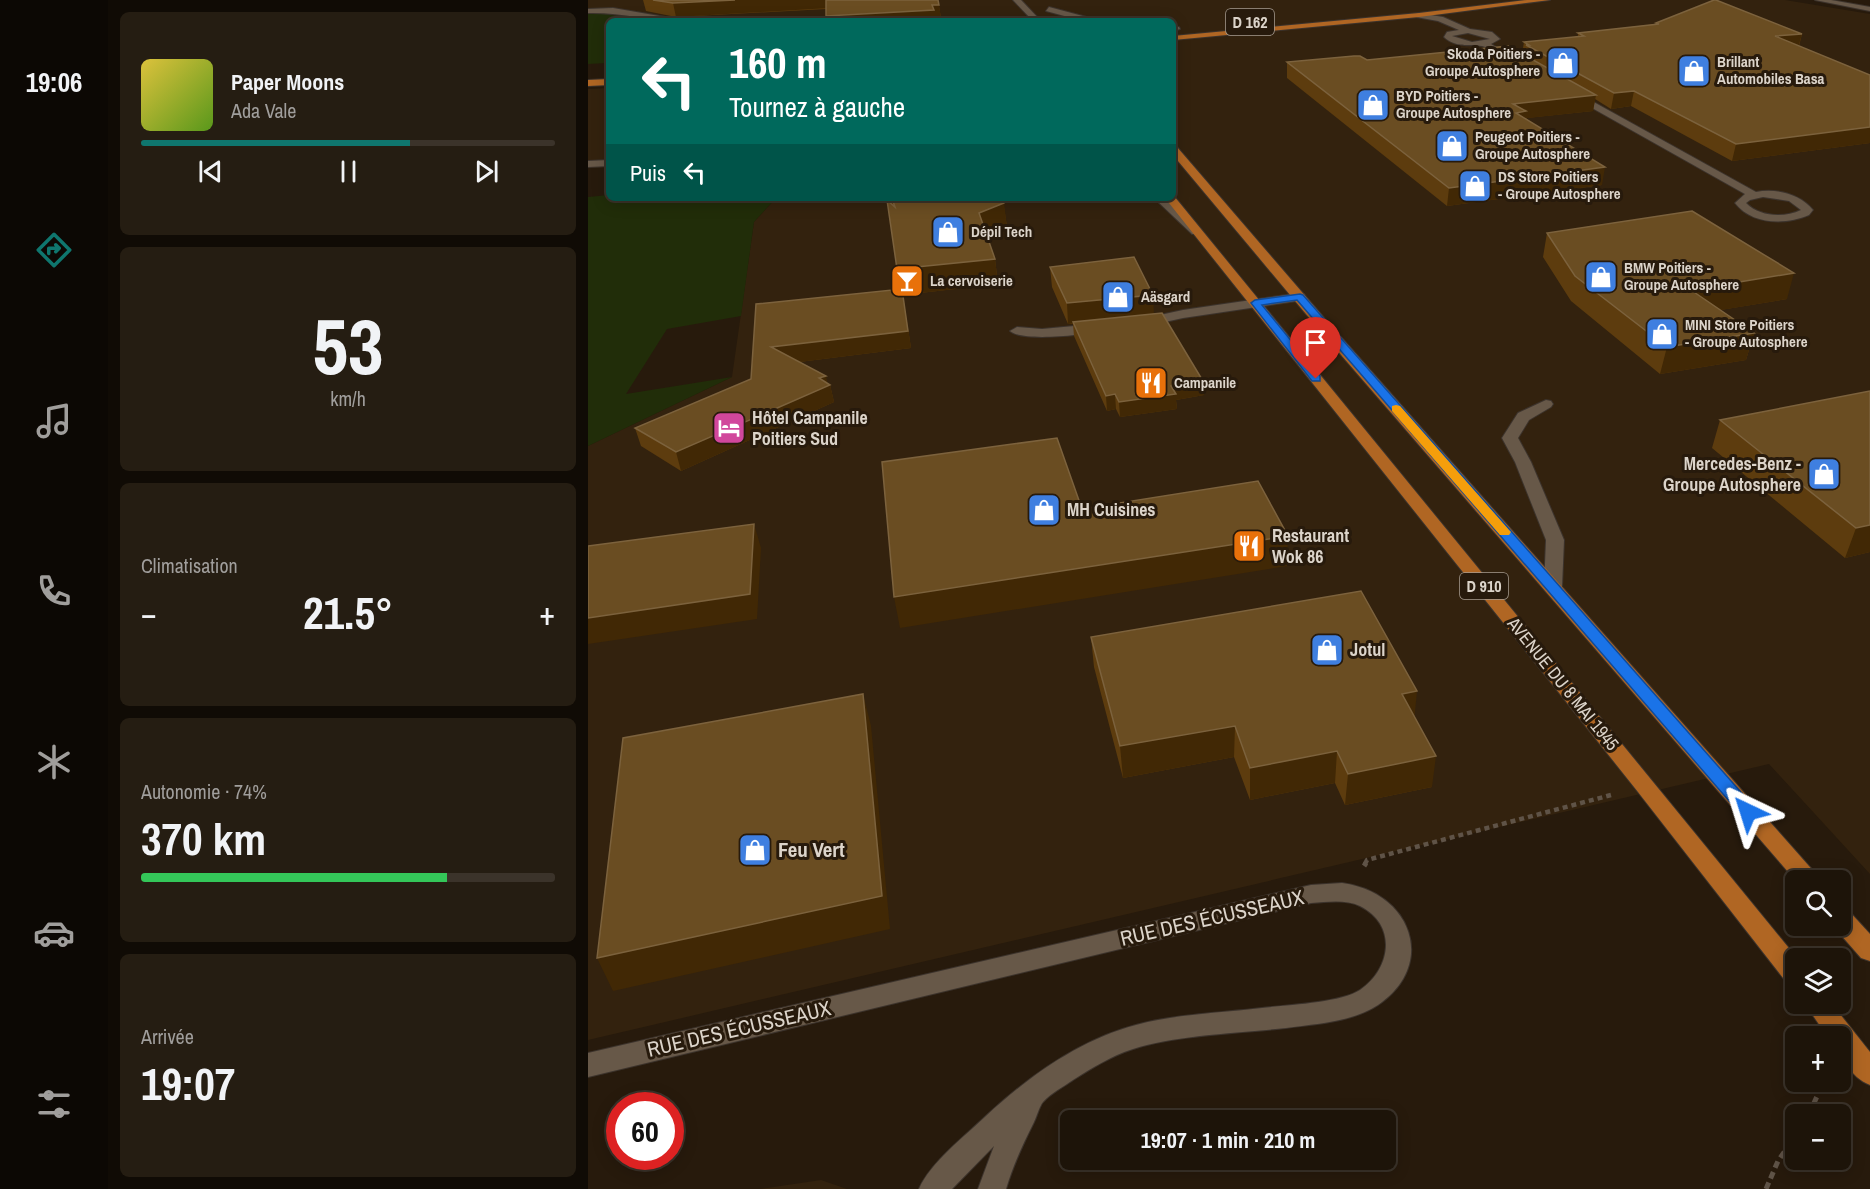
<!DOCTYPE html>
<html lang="fr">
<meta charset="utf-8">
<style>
body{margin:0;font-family:"Archivo Narrow",sans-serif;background:#251d12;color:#f1f3f6;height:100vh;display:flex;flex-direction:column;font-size:22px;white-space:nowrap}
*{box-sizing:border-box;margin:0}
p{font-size:20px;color:#a09e9c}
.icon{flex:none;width:33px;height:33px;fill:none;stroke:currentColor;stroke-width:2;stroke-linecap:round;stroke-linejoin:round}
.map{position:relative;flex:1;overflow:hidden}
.drawer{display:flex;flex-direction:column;gap:12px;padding:12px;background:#100b05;width:480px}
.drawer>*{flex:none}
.guide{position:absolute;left:18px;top:18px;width:570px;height:183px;border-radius:9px;box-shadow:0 3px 15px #0003,0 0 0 2px #3b332a;background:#00695c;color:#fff;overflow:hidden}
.controls{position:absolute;left:1197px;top:870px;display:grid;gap:12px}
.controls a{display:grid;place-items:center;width:66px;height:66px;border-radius:9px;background:#1d1409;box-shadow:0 3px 15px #0003,0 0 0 2px #3b332a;font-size:30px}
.speed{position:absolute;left:18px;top:1092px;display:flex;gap:12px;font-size:30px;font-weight:700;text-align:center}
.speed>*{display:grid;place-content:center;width:78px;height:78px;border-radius:50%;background:#1d1409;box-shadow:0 3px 15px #0003,0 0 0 2px #3b332a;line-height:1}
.speed .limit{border:9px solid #d22;background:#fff;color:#111}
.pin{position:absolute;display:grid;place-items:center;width:51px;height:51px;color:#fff;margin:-62px -26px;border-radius:50% 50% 50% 0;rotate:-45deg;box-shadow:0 0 6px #0007}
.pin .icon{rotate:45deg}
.me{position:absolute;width:66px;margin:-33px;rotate:319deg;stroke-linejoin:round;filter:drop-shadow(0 0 4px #0008)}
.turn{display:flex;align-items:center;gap:21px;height:126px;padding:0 24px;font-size:27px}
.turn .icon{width:78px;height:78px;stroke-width:2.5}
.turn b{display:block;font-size:42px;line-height:51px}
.then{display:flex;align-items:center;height:57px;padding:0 24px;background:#0003;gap:12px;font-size:22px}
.big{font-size:45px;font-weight:800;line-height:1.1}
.drawer .card{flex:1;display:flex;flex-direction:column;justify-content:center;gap:9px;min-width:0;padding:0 21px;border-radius:9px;background:#251d12}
.drawer .dial{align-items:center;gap:0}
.dial b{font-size:78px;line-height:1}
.song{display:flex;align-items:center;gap:18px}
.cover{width:72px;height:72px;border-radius:9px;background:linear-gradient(135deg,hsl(50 70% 55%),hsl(90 70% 35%))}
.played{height:6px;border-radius:3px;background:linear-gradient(90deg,#0f766e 65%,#3b332a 65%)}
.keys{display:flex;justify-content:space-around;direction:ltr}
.heat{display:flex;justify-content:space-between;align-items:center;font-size:33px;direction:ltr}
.charge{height:9px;border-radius:4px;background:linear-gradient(90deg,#34c759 74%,#3b332a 0)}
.trip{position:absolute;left:472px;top:1110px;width:336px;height:60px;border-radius:9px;background:#1d1409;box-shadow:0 3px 15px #0003,0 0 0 2px #3b332a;font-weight:800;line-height:60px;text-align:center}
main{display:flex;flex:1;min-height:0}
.tab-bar{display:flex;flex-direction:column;width:108px;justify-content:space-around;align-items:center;background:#0c0804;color:#a09e9c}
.tab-bar .icon{width:42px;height:42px}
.tab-bar .selected{color:#0f766e}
.tab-bar b{font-size:27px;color:#f1f3f6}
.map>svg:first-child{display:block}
.built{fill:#33220e}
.green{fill:#212d09}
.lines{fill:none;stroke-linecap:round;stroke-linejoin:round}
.service-casing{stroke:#3c332c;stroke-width:2}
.minor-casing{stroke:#3c332c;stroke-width:2}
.secondary-casing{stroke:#3c332c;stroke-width:2}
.primary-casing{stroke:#3c332c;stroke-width:2}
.path-far1{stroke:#5f5347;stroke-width:4.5;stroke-dasharray:5 4;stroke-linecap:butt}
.path{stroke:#5f5347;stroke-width:5;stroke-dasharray:7 4.5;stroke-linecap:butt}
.service{fill:#675848;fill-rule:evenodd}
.minor{fill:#675848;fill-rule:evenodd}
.secondary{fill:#675848;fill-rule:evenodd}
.primary{fill:#b06623;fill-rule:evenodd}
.wall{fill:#5d3c0e}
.shaded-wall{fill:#412805}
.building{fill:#6a4d22;stroke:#7c623d;stroke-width:1.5}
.route{fill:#1a73e8;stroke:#114b97;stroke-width:1.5}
.slow{fill:#f59e0b}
.labels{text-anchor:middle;stroke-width:6;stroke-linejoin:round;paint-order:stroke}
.far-poi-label{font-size:15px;font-weight:bold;fill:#dcd4ca;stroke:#271a0c;text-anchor:start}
.shield{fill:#271a0c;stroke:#a69c91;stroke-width:1.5}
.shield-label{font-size:16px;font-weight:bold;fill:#dcd4ca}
.poi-label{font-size:18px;font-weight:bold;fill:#dcd4ca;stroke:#271a0c;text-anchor:start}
.street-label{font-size:18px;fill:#dcd4ca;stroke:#271a0c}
.near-poi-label{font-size:21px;font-weight:bold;fill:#dcd4ca;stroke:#271a0c;text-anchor:start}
.near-street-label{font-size:21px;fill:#dcd4ca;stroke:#271a0c}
</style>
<main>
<nav class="tab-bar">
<b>19:06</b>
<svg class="icon selected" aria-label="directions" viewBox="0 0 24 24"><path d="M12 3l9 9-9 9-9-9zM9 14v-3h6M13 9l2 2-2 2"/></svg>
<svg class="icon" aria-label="music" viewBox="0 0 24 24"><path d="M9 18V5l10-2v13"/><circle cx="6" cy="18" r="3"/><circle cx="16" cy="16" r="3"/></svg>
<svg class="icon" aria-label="phone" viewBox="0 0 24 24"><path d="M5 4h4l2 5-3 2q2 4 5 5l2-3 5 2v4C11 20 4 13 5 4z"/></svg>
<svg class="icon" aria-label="climate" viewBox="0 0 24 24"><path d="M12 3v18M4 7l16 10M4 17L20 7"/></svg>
<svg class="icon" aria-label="car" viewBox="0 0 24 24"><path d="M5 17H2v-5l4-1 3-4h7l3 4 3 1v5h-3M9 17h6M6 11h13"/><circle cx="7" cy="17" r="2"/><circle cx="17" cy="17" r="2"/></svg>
<svg class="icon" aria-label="filters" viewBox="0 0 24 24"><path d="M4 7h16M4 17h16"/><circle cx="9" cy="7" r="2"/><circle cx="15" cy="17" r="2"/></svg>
</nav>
<section class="drawer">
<div class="card">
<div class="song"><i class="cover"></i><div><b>Paper Moons</b><p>Ada Vale</p></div></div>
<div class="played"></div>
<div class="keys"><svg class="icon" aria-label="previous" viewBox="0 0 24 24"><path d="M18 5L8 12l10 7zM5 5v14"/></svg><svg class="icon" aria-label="pause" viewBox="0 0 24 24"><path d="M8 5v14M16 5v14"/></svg><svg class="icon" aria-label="next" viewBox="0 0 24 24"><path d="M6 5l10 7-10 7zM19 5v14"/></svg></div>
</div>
<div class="card dial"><b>53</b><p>km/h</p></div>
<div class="card"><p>Climatisation</p>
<div class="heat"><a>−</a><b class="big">21.5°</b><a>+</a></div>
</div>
<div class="card"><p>Autonomie · 74%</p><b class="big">370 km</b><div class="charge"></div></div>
<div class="card"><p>Arrivée</p><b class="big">19:07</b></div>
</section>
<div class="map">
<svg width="1282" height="1189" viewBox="0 0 1282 1189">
<rect width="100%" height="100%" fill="#271a0c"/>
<path class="built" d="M0,0h1197l85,14v860l-101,-110 -1181,276v-594l144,-69 22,-155 22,-24h397v-177h-556l1,-4 -17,-4 -13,1z
M21,88v79l-21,1v-79z
M233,1180l26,9h-87z"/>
<path class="green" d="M13,13l17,3 -1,5h-8l-2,42 -19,1v-50z
M21,195v3h167l-22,24 -13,94 -74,13 -41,65 106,-17 -144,69v-249z"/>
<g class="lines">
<g class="service-casing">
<path id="service" d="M831,13l24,4 27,12 22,3 8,7 -9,5 25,15 -7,2c-8,-4 -18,-13 -27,-15 -14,-2 -26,2 -38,-9l3,-5 12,-2 -21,-9 -22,-4 -1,-2zM880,33l22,6 -18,3 -20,-6z
M984,90l184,102c20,-4 44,2 57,18l-4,5c-24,10 -57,10 -74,-12l10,-9 -176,-99 -1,-2zM1175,197l26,4 12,9c-17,8 -41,7 -55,-7l4,-3z
M566,198h11l35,32v4h-8z
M712,293l4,1 2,3 -2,3 -121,18 -41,9 -7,-4 2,-3 46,-10z
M508,324l7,4 -2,3c-17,4 -79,11 -91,0l7,-4 25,2z
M958,400l5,1 2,3 -2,3 -22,13 -11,18 13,24 33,78 -2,47 -3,4h-12l-3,-4 2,-47 -31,-78 -13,-24 16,-25z"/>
</g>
<g class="minor-casing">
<path id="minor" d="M1227,0h16l39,7v4z
M25,8l64,11 4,2c-32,0 -61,-9 -93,-8v-4z
M138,18l3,3h-25z
M21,160v6l-21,1v-6z
M754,883c69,9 96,81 36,122 -25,17 -64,19 -92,23 -46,5 -111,7 -153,21 -22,7 -41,19 -60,31 -10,7 -22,13 -30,22 -4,5 -6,14 -9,20 -11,22 -21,43 -28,67h-28l16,-43 -42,43h-33c11,-26 46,-53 67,-73 42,-39 93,-76 150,-91 40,-11 84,-12 126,-17 24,-3 78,-5 98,-18 31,-21 38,-65 0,-84 -15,-7 -33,-4 -49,-3l-723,174v-24l723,-168z"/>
</g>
<g class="secondary-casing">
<path id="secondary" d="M425,0h8l20,21h-8z
M461,7l45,12 1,2h-12l-37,-10z
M585,27h6l1,2 -7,2z"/>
</g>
<g class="primary-casing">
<path id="primary" d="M939,0h23l-131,17 -246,23v-4l246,-23z
M21,79v6l-21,1v-6z
M585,146l4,1 149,173 490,554 3,6 -23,1 -480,-555 -143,-171z
M586,196l623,762 -1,28 -9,-3 -149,-191 -473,-594h8z
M1252,907l8,3 22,24v27l-9,-3 -28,-32h7z
M1217,1004h27l38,48v33c-20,-8 -30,-28 -30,-49h-13z"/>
</g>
<path class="path-far1" d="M777,864l2,-4 244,-65"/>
<path class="path" d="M776,866l2,-3
M1221,1114l10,-22 -1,-10
M1178,1189l12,-28 18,-26"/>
<use href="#service" class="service"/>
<use href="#minor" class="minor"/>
<use href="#secondary" class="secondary"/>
<use href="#primary" class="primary"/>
</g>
<path class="wall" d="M55,0h295l3,18h-6v3h-108l-1,-12 -150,8 -30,-6z
M1068,23l146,11 -3,12 71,29v68l-138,18 -101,-55 -20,3 -16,-10 -2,12 -67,7 76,67 -155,21 -160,-128v-16l235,-8 2,-12 54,-5v-4l78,-9z
M303,198h114l-2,2 4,27 -21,8 9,24 3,25 -95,11 8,53 -112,14 31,23 4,17 -153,69 -40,-25 -6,-18 116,-49 149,-90z
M959,233l240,66 -67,11 34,23 -8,27 -86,14 -89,-73 -28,-44z
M462,267l104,47 49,67 1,14 -28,5 1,9 -57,8 -4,-8 -9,2 -33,-75 -1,-12h-5l-16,-37z
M1282,391v161l-25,6 -133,-110 8,-28z
M503,637l323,79 18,71 -87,18 -10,-22 -85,17 -16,-43 -111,21 -29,-111z"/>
<path class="shaded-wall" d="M147,0h92l2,8 -153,9 -3,-14z
M344,5h7l2,13h-6v3h-108l-1,-5z
M1214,34l-4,14 -23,-12z
M1046,91l-3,15 -20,3 3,-16z
M1008,95l-3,16 -82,9 2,-16z
M1282,127v16l-138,18 4,-17z
M1017,167l-3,18 -155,21 2,-18z
M416,203l3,24 -25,10 -3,-24z
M407,259l3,25 -95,11 8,53 -136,17 -4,-18 130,-52 -4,-26z
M1206,273l-7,26 -102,17 6,-26z
M565,295l1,20 -86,9 -1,-21z
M1166,333l-8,27 -86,14 7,-27z
M238,376l2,10 2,-1 4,17 -153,69 -5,-19z
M615,381l1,14 -28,5 1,9 -57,8 -1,-15 52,-16z
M527,394l1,15 -9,2 -1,-15z
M166,524l7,24 -4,71 -169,25v-26z
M1282,525v27l-25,6 11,-30z
M700,536l-1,30 -387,62 -6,-31z
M829,691l-3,31 -12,-28z
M275,694l8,32 19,203 -277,62 -16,-33z
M647,726l-1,31 -111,21 -3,-32z
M749,751l-2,32 -85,17v-32z
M848,756l-4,31 -87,18 3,-31z"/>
<path class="building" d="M65,0h82l-62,3z
M238,0h112l1,5h-7l2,5 -108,6z
M1126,0h2l86,34 -27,2 95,39v52l-134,17 -102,-53 -20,2 -88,-48h3l-5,-3 60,-6 -6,-3 81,-9 -3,-1z
M920,46l88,49 -83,9 13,7 -10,2 89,54 -156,21 -162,-126 67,-6h6l7,4z
M304,198h111l1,5 -25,10 16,46 -98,10 -10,-69 8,7z
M1104,211l102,62 -103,17 63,43 -87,14 -92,-71 -28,-43z
M546,257l19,38 -86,8 -17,-36z
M314,289l6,42 -137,16 55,29 -7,2 11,7 -154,67 -41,-24 116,-49 5,-75z
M574,313l41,68 -32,5 5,8 -57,8 -4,-8 -9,2 -33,-74z
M1282,391v134l-14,3 -136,-108z
M469,438l25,71 176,-28 30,55 -394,61 -12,-135z
M166,524l-4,70 -162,24v-72z
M773,591l56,100 -15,3 34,62 -88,18 -11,-23 -87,17 -15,-42 -115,20 -29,-109z
M275,694l19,202 -285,62 26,-220z"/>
<path class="route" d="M712,294l3,1 451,512 2,5 -2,4 -6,2 -6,-2 -445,-516 -35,5 58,71v5h-8l-61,-78 4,-3z"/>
<path class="slow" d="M808,405l4,1 109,124 2,2 -2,3h-9l-108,-124v-5z"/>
<defs>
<g id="shop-square" transform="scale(1.725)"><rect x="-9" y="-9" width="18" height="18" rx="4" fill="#3f7fe0" stroke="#271a0c"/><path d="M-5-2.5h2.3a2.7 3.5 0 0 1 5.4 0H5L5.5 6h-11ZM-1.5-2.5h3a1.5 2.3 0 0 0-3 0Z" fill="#fff"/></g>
<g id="bar-square" transform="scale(1.725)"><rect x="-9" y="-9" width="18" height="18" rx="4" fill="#e8710a" stroke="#271a0c"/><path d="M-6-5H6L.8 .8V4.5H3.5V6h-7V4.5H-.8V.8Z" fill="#fff"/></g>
<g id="restaurant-square" transform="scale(1.725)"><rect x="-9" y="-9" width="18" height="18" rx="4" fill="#e8710a" stroke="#271a0c"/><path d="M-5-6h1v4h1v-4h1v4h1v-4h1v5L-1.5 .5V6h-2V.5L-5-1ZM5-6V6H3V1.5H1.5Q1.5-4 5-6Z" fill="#fff"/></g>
<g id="hotel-square" transform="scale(1.725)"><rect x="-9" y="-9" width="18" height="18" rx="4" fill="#d1479c" stroke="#271a0c"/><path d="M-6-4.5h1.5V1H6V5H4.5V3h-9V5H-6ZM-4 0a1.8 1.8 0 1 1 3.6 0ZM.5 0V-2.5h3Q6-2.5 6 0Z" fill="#fff"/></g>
</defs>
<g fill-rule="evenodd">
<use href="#shop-square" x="975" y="63"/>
<use href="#shop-square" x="1106" y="71"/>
<use href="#shop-square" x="785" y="105"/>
<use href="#shop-square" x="864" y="146"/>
<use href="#shop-square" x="887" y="186"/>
<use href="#shop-square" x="360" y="232"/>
<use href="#shop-square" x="1013" y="277"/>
<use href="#bar-square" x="319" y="281"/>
<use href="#shop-square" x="530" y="297"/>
<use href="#shop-square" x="1074" y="334"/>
<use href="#restaurant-square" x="563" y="383"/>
<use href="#hotel-square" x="141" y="428"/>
<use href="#shop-square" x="1236" y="474"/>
<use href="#shop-square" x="456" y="510"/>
<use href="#restaurant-square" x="661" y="546"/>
<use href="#shop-square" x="739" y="650"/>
<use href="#shop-square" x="167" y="850"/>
</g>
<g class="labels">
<g class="far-poi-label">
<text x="952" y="59" text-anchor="end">Skoda Poitiers -<tspan x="952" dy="17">Groupe Autosphere</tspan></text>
<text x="1129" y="67">Brillant<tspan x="1129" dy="17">Automobiles Basa</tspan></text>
<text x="808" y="101">BYD Poitiers -<tspan x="808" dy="17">Groupe Autosphere</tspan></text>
<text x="887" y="142">Peugeot Poitiers -<tspan x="887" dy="17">Groupe Autosphere</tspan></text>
<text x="910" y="182">DS Store Poitiers<tspan x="910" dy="17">- Groupe Autosphere</tspan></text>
<text x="383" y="237">Dépil Tech</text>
<text x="1036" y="273">BMW Poitiers -<tspan x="1036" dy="17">Groupe Autosphere</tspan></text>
<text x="342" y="286">La cervoiserie</text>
<text x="553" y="302">Aäsgard</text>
<text x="1097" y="330">MINI Store Poitiers<tspan x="1097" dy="17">- Groupe Autosphere</tspan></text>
<text x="586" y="388">Campanile</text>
</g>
<g class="shield">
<rect x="638" y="9" width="48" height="26" rx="4.5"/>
<rect x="872" y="573" width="48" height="26" rx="4.5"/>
</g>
<g class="shield-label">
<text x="662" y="28">D 162</text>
<text x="896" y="592">D 910</text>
</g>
<g class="poi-label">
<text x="164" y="424">Hôtel Campanile<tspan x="164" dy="21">Poitiers Sud</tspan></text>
<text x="1213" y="470" text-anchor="end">Mercedes-Benz -<tspan x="1213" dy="21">Groupe Autosphere</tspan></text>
<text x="479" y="516">MH Cuisines</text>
<text x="684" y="542">Restaurant<tspan x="684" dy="21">Wok 86</tspan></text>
<text x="762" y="656">Jotul</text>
</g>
<g class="street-label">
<text transform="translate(975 684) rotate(51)" y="6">AVENUE DU 8 MAI 1945</text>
</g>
<g class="near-poi-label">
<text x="190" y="857">Feu Vert</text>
</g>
<g class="near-street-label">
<text transform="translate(624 918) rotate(-13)" y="7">RUE DES ÉCUSSEAUX</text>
<text transform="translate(151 1029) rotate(-13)" y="7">RUE DES ÉCUSSEAUX</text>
</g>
</g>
</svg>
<div class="controls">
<a><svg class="icon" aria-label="search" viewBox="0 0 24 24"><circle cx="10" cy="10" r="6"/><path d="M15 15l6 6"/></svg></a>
<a><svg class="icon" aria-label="layers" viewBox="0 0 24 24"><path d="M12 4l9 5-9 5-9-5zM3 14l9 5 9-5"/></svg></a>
<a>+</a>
<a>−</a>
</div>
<div class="speed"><div class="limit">60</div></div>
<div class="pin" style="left:728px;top:379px;background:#d93025"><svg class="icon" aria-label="arrive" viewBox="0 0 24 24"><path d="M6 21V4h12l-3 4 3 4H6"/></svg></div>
<svg class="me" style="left:1160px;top:812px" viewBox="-20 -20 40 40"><path d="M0-17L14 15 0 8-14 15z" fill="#1a73e8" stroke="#fff" stroke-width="4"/></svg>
<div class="trip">19:07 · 1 min · 210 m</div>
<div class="guide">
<div class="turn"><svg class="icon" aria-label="left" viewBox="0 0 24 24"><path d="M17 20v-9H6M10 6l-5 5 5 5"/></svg><div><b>160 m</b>Tournez à gauche</div></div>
<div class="then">Puis<svg class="icon" aria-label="left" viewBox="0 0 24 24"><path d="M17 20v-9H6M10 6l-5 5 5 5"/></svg></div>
</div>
</div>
</main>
